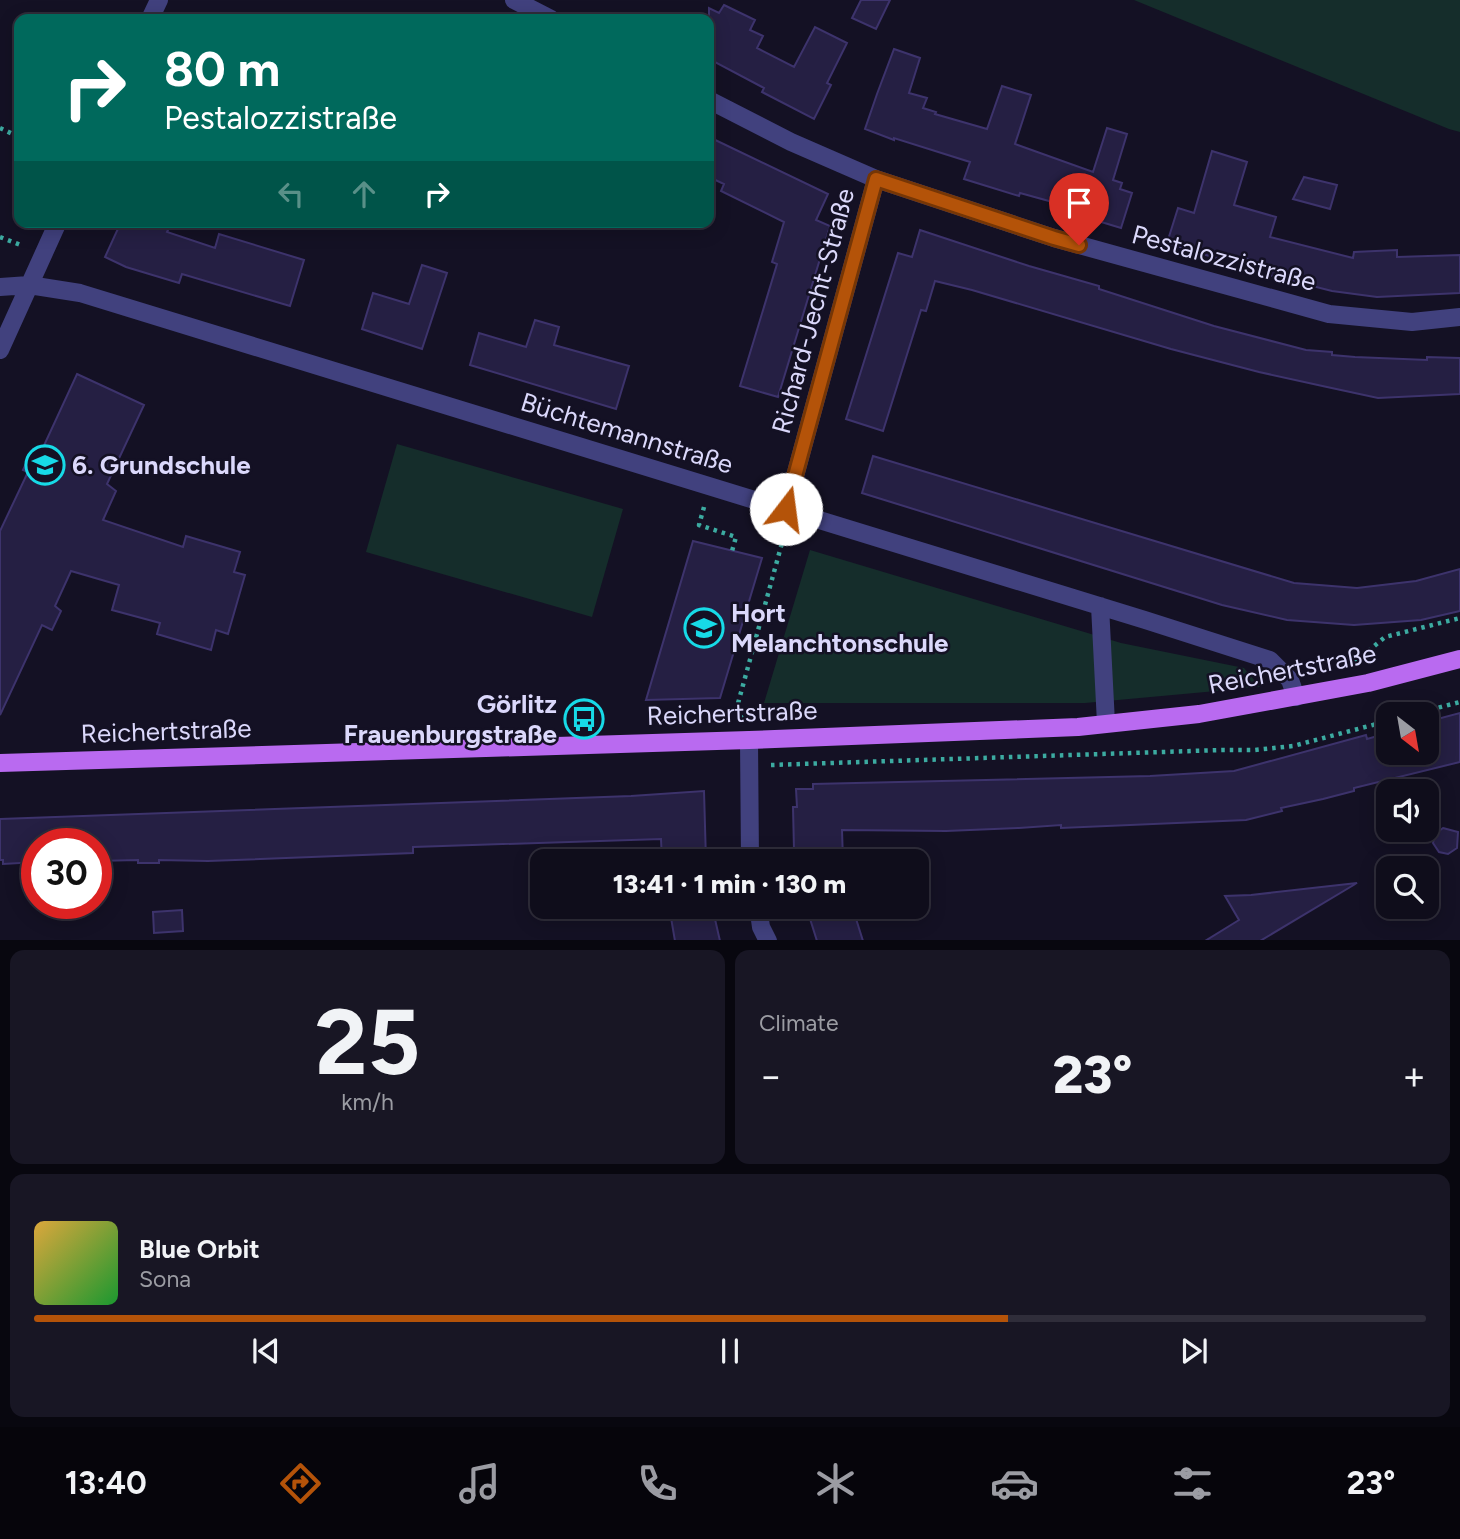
<!DOCTYPE html>
<meta charset="utf-8">
<style>
body{margin:0;font-family:Figtree,sans-serif;background:#181624;color:#f1f3f6;height:100vh;display:flex;flex-direction:column;font-size:26px;white-space:nowrap}
*{box-sizing:border-box;margin:0}
p{font-size:23px;color:#9b9ca3}
.icon{flex:none;width:38px;height:38px;fill:none;stroke:currentColor;stroke-width:2;stroke-linecap:round;stroke-linejoin:round}
.map{position:relative;height:940px;overflow:hidden}
.sheet{display:flex;flex-direction:column;gap:10px;padding:10px;background:#08070f;flex:1}
.sheet>*{flex:none}
.hud{position:absolute;left:14px;top:14px;width:700px;height:214px;border-radius:14px;box-shadow:0 4px 18px #0003,0 0 0 2px #2f2d3a;background:#00695c;color:#fff;overflow:hidden}
.needle{width:46px;rotate:149deg}
.controls{position:absolute;left:1376px;top:702px;display:grid;gap:14px}
.controls a{display:grid;place-items:center;width:63px;height:63px;border-radius:14px;background:#0f0d1b;box-shadow:0 4px 18px #0003,0 0 0 2px #2f2d3a;font-size:35px}
.speed{position:absolute;left:21px;top:828px;display:flex;gap:14px;font-size:35px;font-weight:700;text-align:center}
.speed>*{display:grid;place-content:center;width:91px;height:91px;border-radius:50%;background:#0f0d1b;box-shadow:0 4px 18px #0003,0 0 0 2px #2f2d3a;line-height:1}
.speed .limit{border:10px solid #d22;background:#fff;color:#111}
.pin{position:absolute;display:grid;place-items:center;width:60px;height:60px;color:#fff;margin:-72px -30px;border-radius:50% 50% 50% 0;rotate:-45deg;box-shadow:0 0 7px #0007}
.pin .icon{rotate:45deg}
.me{position:absolute;width:77px;margin:-38px;rotate:15deg;stroke-linejoin:round;filter:drop-shadow(0 0 5px #0008)}
.turn{display:flex;align-items:center;gap:24px;height:147px;padding:0 35px;font-size:32px}
.turn .icon{width:91px;height:91px;stroke-width:2.5}
.turn b{display:block;font-size:49px;line-height:60px}
.lanes{display:flex;align-items:center;height:66px;padding:0 35px;background:#0003;justify-content:center;gap:35px;direction:ltr}
.lanes .off{opacity:.35}
.big{font-size:52px;font-weight:800;line-height:1.1}
.sheet .tile{flex:1;display:flex;flex-direction:column;justify-content:center;gap:10px;min-width:0;padding:0 24px;border-radius:14px;background:#181624}
.sheet .dial{align-items:center;gap:0}
.dial b{font-size:91px;line-height:1}
.song{display:flex;align-items:center;gap:21px}
.cover{width:84px;height:84px;border-radius:10px;background:linear-gradient(135deg,hsl(40 70% 55%),hsl(130 70% 35%))}
.played{height:7px;border-radius:4px;background:linear-gradient(90deg,#b45309 70%,#2f2d3a 70%)}
.keys{display:flex;justify-content:space-around;direction:ltr}
.heat{display:flex;justify-content:space-between;align-items:center;font-size:38px;direction:ltr}
.sheet .tiles{flex:1;display:grid;gap:10px;grid-template-columns:1fr 1fr}
.tile:last-child{grid-column:span 2}
.trip{position:absolute;left:530px;top:849px;width:399px;height:70px;border-radius:14px;background:#0f0d1b;box-shadow:0 4px 18px #0003,0 0 0 2px #2f2d3a;font-weight:800;line-height:70px;text-align:center}
.dock{display:flex;height:112px;justify-content:space-around;align-items:center;background:#06050b;color:#9b9ca3}
.dock .icon{width:49px;height:49px}
.dock .current{color:#b45309}
.dock b{font-size:32px;color:#f1f3f6}
.map>svg:first-child{display:block}
.green{fill:#152d2b}
.building{fill:#251f43;stroke:#3d336c;stroke-width:2}
.lines{fill:none;stroke-linecap:round;stroke-linejoin:round}
.path{stroke:#3caba1;stroke-width:4.5;stroke-dasharray:3.5 5;stroke-linecap:butt}
.minor{stroke:#41417e;stroke-width:18}
.primary{stroke:#b96af0;stroke-width:18}
.route-casing{stroke:#753606;stroke-width:18}
.route{stroke:#b45309;stroke-width:12}
.labels{text-anchor:middle;stroke-width:5;stroke-linejoin:round;paint-order:stroke}
.street-label{font-size:26px;fill:#dbd8fb;stroke:#141124}
.poi-label{font-size:26px;font-weight:bold;fill:#dbd8fb;stroke:#141124;text-anchor:start}
</style>
<div class="map">
<svg width="1460" height="941" viewBox="0 0 1460 941">
<rect width="100%" height="100%" fill="#141124"/>
<path class="green" d="M1134,0h326v132l-11,-3z
M397,444l226,65 -31,108 -226,-65z
M810,550l311,93 123,25 16,19 -175,16h-321z"/>
<path class="building" d="M861,0h29l-14,29 -24,-11z
M724,5l31,15 -5,10 13,6 -6,12 37,19 21,-40 32,16 -20,40 4,2 -17,34 -52,-27 2,-4 -55,-29v-51l10,5z
M894,49l26,9 -11,35 18,5 -4,10 13,4 -1,2 52,15 15,-43 29,9 -16,49 78,28 14,-44 20,6 -14,46 9,3 -2,6 12,4 -11,35 -56,-17 2,-5 -47,-13 -1,3 -55,-17 6,-17 -76,-24v2l-29,-11 12,-35z
M709,137l119,57 -12,26 14,6 -52,171 -38,-11 37,-122 -5,-2 12,-40 -63,-31 3,-7 -15,-7z
M1212,151l35,11 -13,43 42,12 -6,20 83,21 1,-6 43,-2v7l63,-2v38l-83,4 -45,-6 -63,-16 2,-10 -46,-12 -3,7 -55,-17 11,-35 16,5z
M1304,177l33,8 -7,24 -37,-10z
M121,222h51l-5,10 48,16 4,-14 85,26 -14,46 -108,-32 -3,9 -53,-16 -21,-10z
M920,230l109,36 70,20v3l115,37 92,24 26,2v3l23,2 72,3v-3l33,1v36l-82,4 -51,-11 -68,-15 -88,-23 -199,-59 -37,-9 -9,30 -5,-1 -38,121 -37,-12 52,-166 14,4z
M422,265l25,8 -25,76 -60,-20 11,-36 36,11z
M535,320l24,7 -5,18 75,21 -13,43 -146,-44 9,-32 47,14z
M77,374l67,31 -37,79 9,7 -13,29 80,27 3,-11 54,16 -6,20 11,3 -17,59 -12,-4 -5,20 -54,-16 3,-11 -48,-13 7,-25 -48,-14 -16,35 6,5 -9,19 -10,-5 -42,90v-184l28,-59 -5,-2 10,-21 8,3z
M873,456l421,127 63,5 59,-7 44,-12v42l-39,9 -67,5 -67,-5 -65,-15 -360,-112z
M693,541l69,17 -42,140 -74,2z
M1460,713v49l-106,26v3l-31,8 -42,9 1,3 -36,9 -185,8v-3l-42,3 -73,3 -104,-1 1,31h-45v-11h-4l-1,-43h4l-1,-18h17v-5l337,-8 84,-5 132,-36 1,4 21,-6v19h38v-30z
M704,791l2,70h-44l-1,-22 -248,8v6l-205,8 -49,-1v3h-21v-3l-42,1v-17h-59v18l-34,2v-4h-3v-41l631,-23z
M1443,828l15,4 -1,16 -9,6 -9,-2 -6,-9 2,-9z
M1357,883l-97,58h-55l34,-21 -14,-24 26,-1z
M669,906h43l8,35h-45z
M806,906h46l11,35h-46z
M182,910l1,21 -29,2 -1,-21z"/>
<g class="lines">
<path class="path" d="M0,128l19,9
M0,237l23,9
M704,507l-5,18 37,12 -4,14
M1355,662l30,-25 75,-19
M1414,714l46,-12
M742,719l-5,-12 48,-175
M771,765l451,-15h33l38,-4 95,-25"/>
<path class="minor" d="M514,0l37,19
M150,19l9,-19
M709,100l82,42 85,37 178,59 275,76 83,8 48,-5
M0,287l29,-2 51,8 1065,327 125,40 20,20 6,17
M0,350l58,-128
M786,509l90,-330
M1100,606l6,117
M749,740l1,121
M758,906l3,21 7,14"/>
<path class="primary" d="M0,763l749,-23 329,-13 121,-13 169,-31 92,-24"/>
</g>
<g class="lines">
<g class="route-casing">
<path id="route" d="M786,509l90,-330 178,59 25,7"/>
</g>
<use href="#route" class="route"/>
</g>
<defs>
<g id="school-ring" transform="scale(2.0125)"><circle r="9.5" fill="#141124" stroke="#17dae7" stroke-width="1.5"/><path d="M0-5L7-2L0 1L-7-2ZM-4 1L0 2.5L4 1V4Q0 6-4 4Z" fill="#17dae7"/></g>
<g id="bus-ring" transform="scale(2.0125)"><circle r="9.5" fill="#141124" stroke="#17dae7" stroke-width="1.5"/><path d="M-5-6H5V4H4V6H2V4H-2V6H-4V4H-5ZM-3.5-4V0h7V-4ZM-3.5 1.2v1.5H-2V1.2ZM2 1.2v1.5H3.5V1.2Z" fill="#17dae7"/></g>
</defs>
<g fill-rule="evenodd">
<use href="#school-ring" x="45" y="465"/>
<use href="#school-ring" x="704" y="628"/>
<use href="#bus-ring" x="584" y="719"/>
</g>
<g class="labels">
<g class="street-label">
<text transform="translate(1224 258) rotate(15)" y="9">Pestalozzistraße</text>
<text transform="translate(813 311) rotate(-75)" y="9">Richard-Jecht-Straße</text>
<text transform="translate(627 433) rotate(17)" y="9">Büchtemannstraße</text>
<text transform="translate(1292 669) rotate(-11)" y="9">Reichertstraße</text>
<text transform="translate(732 713) rotate(-2)" y="9">Reichertstraße</text>
<text transform="translate(166 731) rotate(-2)" y="9">Reichertstraße</text>
</g>
<g class="poi-label">
<text x="72" y="474">6. Grundschule</text>
<text x="731" y="622">Hort<tspan x="731" dy="30">Melanchtonschule</tspan></text>
<text x="557" y="713" text-anchor="end">Görlitz<tspan x="557" dy="30">Frauenburgstraße</tspan></text>
</g>
</g>
</svg>
<div class="controls">
<a><svg class="needle" viewBox="-14 -14 28 28"><path d="M0-13l5 13h-10z" fill="#e53935"/><path d="M0 13l5-13h-10z" fill="#9b9ca3"/></svg></a>
<a><svg class="icon" aria-label="sound" viewBox="0 0 24 24"><path d="M4 9h4l5-4v14l-5-4H4zM17 9q2 3 0 6"/></svg></a>
<a><svg class="icon" aria-label="search" viewBox="0 0 24 24"><circle cx="10" cy="10" r="6"/><path d="M15 15l6 6"/></svg></a>
</div>
<div class="speed"><div class="limit">30</div></div>
<div class="pin" style="left:1079px;top:245px;background:#d93025"><svg class="icon" aria-label="arrive" viewBox="0 0 24 24"><path d="M6 21V4h12l-3 4 3 4H6"/></svg></div>
<svg class="me" style="left:786px;top:509px" viewBox="-20 -20 40 40"><circle r="19" fill="#fff"/><path d="M0-13L10 11 0 6-10 11z" fill="#b45309"/></svg>
<div class="trip">13:41 · 1 min · 130 m</div>
<div class="hud">
<div class="turn"><svg class="icon" aria-label="right" viewBox="0 0 24 24"><path d="M7 20v-9h11M14 6l5 5-5 5"/></svg><div><b>80 m</b>Pestalozzistraße</div></div>
<div class="lanes"><svg class="icon off" aria-label="left" viewBox="0 0 24 24"><path d="M17 20v-9H6M10 6l-5 5 5 5"/></svg><svg class="icon off" aria-label="ahead" viewBox="0 0 24 24"><path d="M12 20V5M6 11l6-6 6 6"/></svg><svg class="icon" aria-label="right" viewBox="0 0 24 24"><path d="M7 20v-9h11M14 6l5 5-5 5"/></svg></div>
</div>
</div>
<section class="sheet">
<div class="tiles">
<div class="tile dial"><b>25</b><p>km/h</p></div>
<div class="tile"><p>Climate</p>
<div class="heat"><a>−</a><b class="big">23°</b><a>+</a></div>
</div>
<div class="tile">
<div class="song"><i class="cover"></i><div><b>Blue Orbit</b><p>Sona</p></div></div>
<div class="played"></div>
<div class="keys"><svg class="icon" aria-label="previous" viewBox="0 0 24 24"><path d="M18 5L8 12l10 7zM5 5v14"/></svg><svg class="icon" aria-label="pause" viewBox="0 0 24 24"><path d="M8 5v14M16 5v14"/></svg><svg class="icon" aria-label="next" viewBox="0 0 24 24"><path d="M6 5l10 7-10 7zM19 5v14"/></svg></div>
</div>
</div>
</section>
<nav class="dock">
<b>13:40</b>
<svg class="icon current" aria-label="directions" viewBox="0 0 24 24"><path d="M12 3l9 9-9 9-9-9zM9 14v-3h6M13 9l2 2-2 2"/></svg>
<svg class="icon" aria-label="music" viewBox="0 0 24 24"><path d="M9 18V5l10-2v13"/><circle cx="6" cy="18" r="3"/><circle cx="16" cy="16" r="3"/></svg>
<svg class="icon" aria-label="phone" viewBox="0 0 24 24"><path d="M5 4h4l2 5-3 2q2 4 5 5l2-3 5 2v4C11 20 4 13 5 4z"/></svg>
<svg class="icon" aria-label="climate" viewBox="0 0 24 24"><path d="M12 3v18M4 7l16 10M4 17L20 7"/></svg>
<svg class="icon" aria-label="car" viewBox="0 0 24 24"><path d="M5 17H2v-5l4-1 3-4h7l3 4 3 1v5h-3M9 17h6M6 11h13"/><circle cx="7" cy="17" r="2"/><circle cx="17" cy="17" r="2"/></svg>
<svg class="icon" aria-label="filters" viewBox="0 0 24 24"><path d="M4 7h16M4 17h16"/><circle cx="9" cy="7" r="2"/><circle cx="15" cy="17" r="2"/></svg>
<b>23°</b>
</nav>
